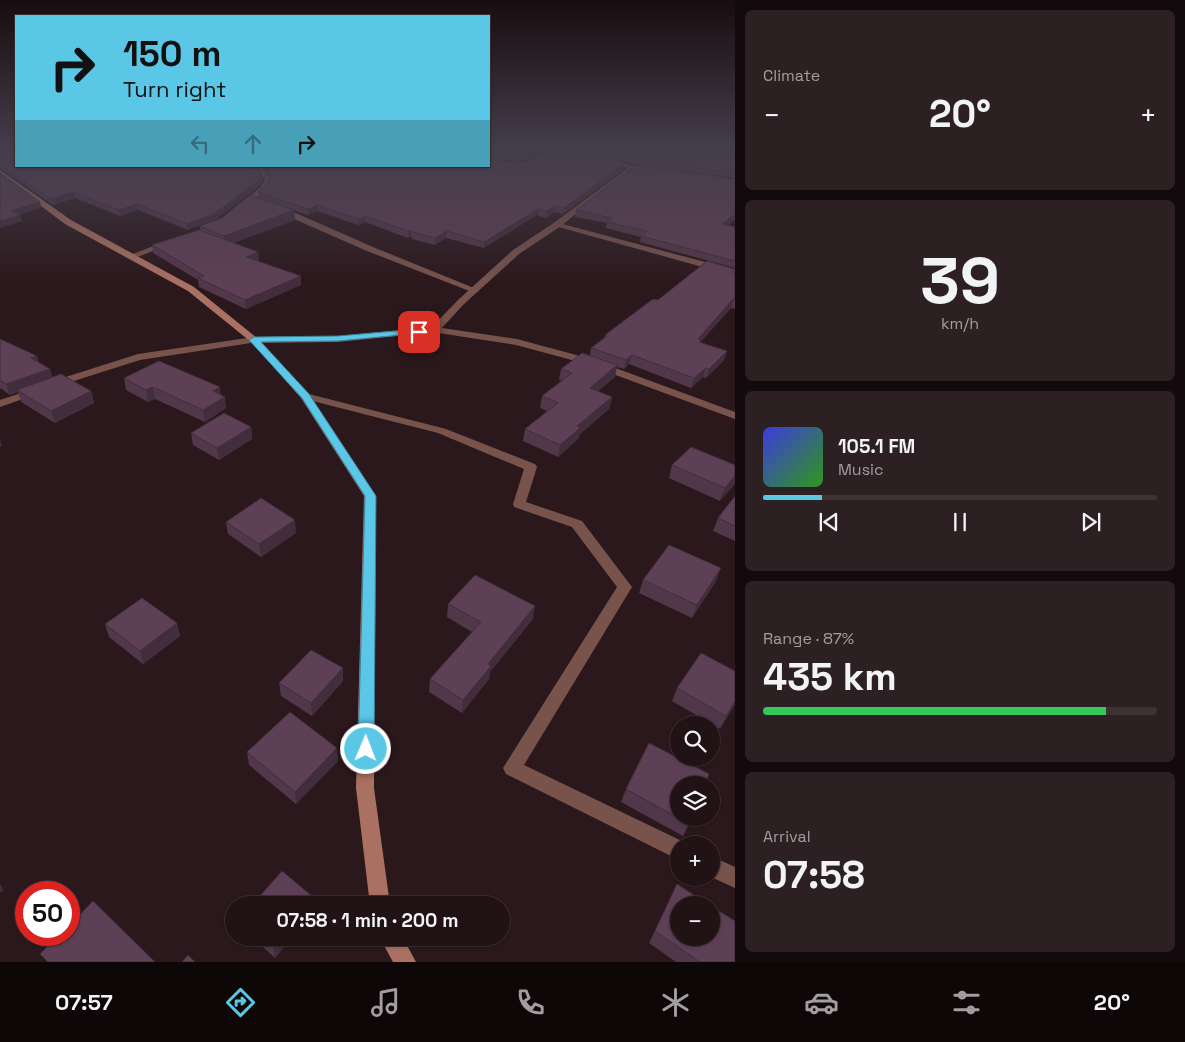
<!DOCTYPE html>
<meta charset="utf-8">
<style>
body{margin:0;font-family:"Space Grotesk",sans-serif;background:#2d2022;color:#f1f3f6;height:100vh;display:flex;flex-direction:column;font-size:19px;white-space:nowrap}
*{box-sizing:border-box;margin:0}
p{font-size:16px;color:#a29ea0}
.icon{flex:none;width:28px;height:28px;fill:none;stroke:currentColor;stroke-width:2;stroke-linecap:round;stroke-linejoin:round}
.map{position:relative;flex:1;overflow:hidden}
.side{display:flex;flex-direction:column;gap:10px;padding:10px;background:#120a0c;width:450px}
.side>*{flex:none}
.banner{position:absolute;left:15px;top:15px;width:475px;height:152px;border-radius:0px;box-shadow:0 1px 4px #0004,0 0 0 1px #3d3234;background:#5bc7e7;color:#111;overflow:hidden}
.controls{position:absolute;left:670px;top:716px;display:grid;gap:10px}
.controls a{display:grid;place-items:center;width:50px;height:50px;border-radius:50%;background:#201215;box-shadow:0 1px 4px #0004,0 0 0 1px #3d3234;font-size:25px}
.speed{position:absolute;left:15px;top:881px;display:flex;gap:10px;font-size:25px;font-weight:700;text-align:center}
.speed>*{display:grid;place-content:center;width:65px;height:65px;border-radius:50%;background:#201215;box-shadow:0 1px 4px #0004,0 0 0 1px #3d3234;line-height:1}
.speed .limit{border:8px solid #d22;background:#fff;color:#111}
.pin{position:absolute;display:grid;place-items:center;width:42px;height:42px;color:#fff;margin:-21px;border-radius:10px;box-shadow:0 2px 8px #0006}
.me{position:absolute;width:55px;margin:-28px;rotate:1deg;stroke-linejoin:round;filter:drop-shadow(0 0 4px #0008)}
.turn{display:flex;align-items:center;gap:18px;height:105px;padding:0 25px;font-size:22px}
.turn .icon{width:65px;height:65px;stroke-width:2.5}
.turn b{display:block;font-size:35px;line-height:42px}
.lanes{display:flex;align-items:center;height:48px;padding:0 25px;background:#0003;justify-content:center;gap:25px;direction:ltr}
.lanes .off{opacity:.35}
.big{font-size:38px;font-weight:700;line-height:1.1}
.side .card{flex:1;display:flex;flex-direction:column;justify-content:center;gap:8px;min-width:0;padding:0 18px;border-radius:8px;background:#2d2022}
.side .dial{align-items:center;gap:0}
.dial b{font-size:65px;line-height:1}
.song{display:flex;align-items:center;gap:15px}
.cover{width:60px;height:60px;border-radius:8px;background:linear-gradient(135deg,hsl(240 70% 55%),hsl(110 70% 35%))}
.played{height:5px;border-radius:2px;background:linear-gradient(90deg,#5bc7e7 15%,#3d3234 15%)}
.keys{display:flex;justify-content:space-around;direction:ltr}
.heat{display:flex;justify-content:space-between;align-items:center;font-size:28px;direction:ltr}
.charge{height:8px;border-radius:4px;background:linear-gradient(90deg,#34c759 87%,#3d3234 0)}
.trip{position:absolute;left:225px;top:896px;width:285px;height:50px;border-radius:25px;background:#201215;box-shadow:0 1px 4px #0004,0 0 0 1px #3d3234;font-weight:700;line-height:50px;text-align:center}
.menu{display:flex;height:80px;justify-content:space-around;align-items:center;background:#0d0708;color:#a29ea0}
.menu .icon{width:35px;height:35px}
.menu .active{color:#5bc7e7}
.menu b{font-size:22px;color:#f1f3f6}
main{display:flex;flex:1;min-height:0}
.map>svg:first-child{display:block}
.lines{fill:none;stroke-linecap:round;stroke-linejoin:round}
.minor{fill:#77534b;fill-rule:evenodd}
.tertiary{fill:#77534b;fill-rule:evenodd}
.secondary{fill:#aa7163;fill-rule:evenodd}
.wall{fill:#51374a}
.shaded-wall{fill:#422d3c}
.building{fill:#5e4056;stroke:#422d3c}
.route{fill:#5bc7e7;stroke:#3b8196}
</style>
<main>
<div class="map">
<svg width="735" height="962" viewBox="0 0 735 962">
<rect width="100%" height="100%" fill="#2b181c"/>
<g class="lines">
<path class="minor" d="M255,166h6l10,14 -6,10 -20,19h-6v-4l21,-17 5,-8z
M276,207h6l91,40 106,43 -1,2h-6l-105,-41 -91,-40z
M555,222l180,48v6l-180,-50z
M164,242l7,2 -39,15 -7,-2z
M435,327l82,12 74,20 144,53v7l-152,-56 -67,-18 -84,-13 -2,-2z
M254,337l5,3 -2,2 -117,18 -82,26h-8l-1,-2 1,-2 88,-28z
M36,388l5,3 -1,2 -40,14v-7z
M305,393l141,36 89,35 2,3 -11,35 56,19 50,66 -108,178 162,78 1,2h-8v15l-173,-86 -3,-6 114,-181 -45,-60 -58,-20 -1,-3 11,-35 -86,-36 -137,-35 -1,-2 1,-2z
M711,856l24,11v21l-24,-11z"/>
<path class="tertiary" d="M589,148h7l-4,4 43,15 -6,7 -17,10 -51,42 -42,28 -55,50 -26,28 -100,10 -84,1 -5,-3 5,-3 84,-1 94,-9 26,-27 55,-50 42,-28 73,-54 -42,-14z"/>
<path class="secondary" d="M0,170l71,50 123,67 63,51 52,56 67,102 -2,292 16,117h-20l-14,-117 8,-292 -63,-98 -50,-56 -63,-51 -123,-67 -65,-49z
M380,938h23l13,24h-23z"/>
</g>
<path class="wall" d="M0,148l262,26 1,6 -4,7 -71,43 -50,-20 -18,6 -45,-18 -22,7 -53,-37z
M489,148l37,11 -13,2 -24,-3 19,4 116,7 -61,45 -8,-2 -9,6 -9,-3 -53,33 -38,-10 -11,7 -23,-6 -1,-3 -3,2 -43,-16 -7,3 -40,-14 -10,4 -30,-10 16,5 1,10 -62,23 25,9 1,8 -2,1 44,24 -55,24 -47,-22 -1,-7 -45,-27 -1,-8 48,-14v-5l22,-8 37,-20 -1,-6 8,-7 4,-7 -8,-12h227z
M596,148h139v30l-104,-14 -36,-13z
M735,179v40l-8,7 8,1v41l-95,-26 1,-5 -35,-9 1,-5 -32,-6 1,-7z
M734,272h1v37l-4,-1 -31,34 27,9 -3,9 -18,18 -3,-1 -12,11 -62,-24 -5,5 -7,-2 -2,10 -17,14 14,6 -3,12 -29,25 -2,5 -20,18 -35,-16 2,-12 22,-18 -7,-3 2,-12 20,-15 -3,-1 2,-11 29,-14 1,-7 13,-10 1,-3 53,-35z
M0,339l50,30 2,8 39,14 3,12 -39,20 -34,-21 -3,-10 -8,3 -10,-7z
M124,378l97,17 5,13 -21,14 -50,-23 -7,3 -22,-12z
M251,427l1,12 -33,21 -26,-15 -2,-12z
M672,465h63l-15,36 -51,-23z
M735,496v45l-22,-10 5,-13z
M226,522l70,11 -35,24 -33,-23z
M643,580l73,1 -24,37 -53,-25z
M448,604l85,15 -43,53 -1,7 -27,34 -33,-21 1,-13 42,-47 -25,-15z
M177,623l3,13 -37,28 -34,-27 -4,-13z
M343,668v13l-31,35 -31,-20 -2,-13z
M735,671v33l-15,25 -48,-28 5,-13z
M337,748l1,13 -42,43 -47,-39 -2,-13z
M626,789l63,35 -6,12 -62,-34z
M677,884l58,78h-59l-27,-19z
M253,938h38l-16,20z"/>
<path class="shaded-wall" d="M535,148h9l-18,11 -13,2 1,-6z
M625,163l-1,6 -61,45 1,-6z
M262,174l1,6 -4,7 -44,33 -27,10 -1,-6z
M73,192l2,6 -22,7 -2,-6z
M40,202l1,6 -29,9 -1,-6z
M137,204l1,6 -18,6 -1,-6z
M318,205v6l-10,4v-6z
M556,206l-1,6 -9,6 1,-7z
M538,209l-1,6 -53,33v-6z
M294,210l1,10 -70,26 -1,-10z
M735,214v5l-15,12 2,-7z
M20,215l2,6 -22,7v-7z
M365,216v6l-7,3v-6z
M411,230v6l-3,2v-7z
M447,231l-1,7 -11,7v-7z
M258,252l1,8 -12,6 -1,-9z
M301,276v9l-55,24 -1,-9z
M733,299l-2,9 -31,35 -2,-4z
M727,351l-3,9 -18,18 3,-9z
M632,355l-3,9 -5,5 2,-9z
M37,356l3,10 -9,-8z
M617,365l-2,12 -28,23 3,-12z
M706,368l-3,9 -12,11 3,-10z
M50,369l3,10 -36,11 1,2 -8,3 -4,-11z
M153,387l2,12 -7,3 -2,-12z
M220,387l1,12 4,-2 1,11 -21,14 -2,-12 10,-19z
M91,391l3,12 -39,20 -4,-12z
M612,397l-3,12 -29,25 -2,5 -20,18 2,-12 17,-19z
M251,427l1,12 -33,21 -2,-12z
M0,439l2,7 -2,1z
M735,476v8l-15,17 5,-13z
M295,520l1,13 -35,24 -2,-13z
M721,568l-5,13 -24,37 5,-13z
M535,606l-2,13 -43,53 -1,7 -27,34 1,-13 25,-36z
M177,623l3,13 -37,28 -3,-13z
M343,668v13l-31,35 -1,-13z
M735,701v3l-15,25 6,-13z
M337,748l1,13 -42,43 -1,-12z
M0,884l4,6 -4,3z
M313,897l1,8h-7z
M280,938h11l-16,20 -2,-12z"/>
<path class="building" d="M0,148h16v18h241l5,8 -4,7 -44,33 -27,10 -50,-20 -18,6 -46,-18 -22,7 -51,-35z
M489,148h46l-9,5 -12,2 -24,-3 -1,3z
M551,148h24l50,15 -61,45 -8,-2 -9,5 -9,-2 -54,33 -37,-11 -12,7 -22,-6 -2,-2 -3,1 -43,-15 -7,3 -40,-14 -10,4 -50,-17 8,-7 6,-10 -6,-9h223v-8l19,4h17l16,-6z
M603,148h132v24l-103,-14z
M636,165l99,14v35l-13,10 13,3v34l-94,-25 6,-5 -40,-9 5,-4 -36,-8z
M0,173l40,29 -29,9 9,4 -20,6z
M250,195l44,15 -70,26 -24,-10 22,-8z
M199,230l59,22 -12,5 55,19 -56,24 -47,-22 6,-2 -52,-31z
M707,261l28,8 -3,3h3v28l-2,-1 -35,40 3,1 -2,2 28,9 -18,18 -3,-1 -12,10 -62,-23 -6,5 -35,-12 16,-12 -2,-1 48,-36 5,1z
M0,339l37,17 -6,2 19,11 -44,15 -6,-4z
M582,353l35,12 -27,23 22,9 -35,29 4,1 -21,18 -35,-16 33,-26 -16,-7 30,-23 -11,-4z
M159,361l61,26 -7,4 12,6 -22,13 -50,-23 -7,3 -22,-12z
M61,374l30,17 -40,20 -34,-21z
M224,413l27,14 -34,21 -26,-15z
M691,447l44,18v11l-10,12 -53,-23z
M735,496v30l-17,-8z
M261,498l34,22 -36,24 -33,-22z
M669,545l52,23 -24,37 -54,-25z
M475,575l60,31 -47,58 3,2 -28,34 -33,-21 51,-57 -33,-18z
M142,598l35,25 -37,28 -35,-27z
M311,650l32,18 -32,35 -32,-20z
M701,653l34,18v30l-9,15 -49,-28z
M290,712l47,36 -42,44 -48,-40z
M649,743l60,31 -4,11h-26v33h12l-2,6 -63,-35z
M282,871l31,26 -6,8h-55z
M677,884l32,21h-30v33h32v-32l24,15v41h-35l-45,-31z
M93,901l62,61h-107l-8,-8 19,-19h10v-9z
M263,938h17l-7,8z
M188,955l7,7h-13z"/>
<linearGradient id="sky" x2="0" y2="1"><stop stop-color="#180d0f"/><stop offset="0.52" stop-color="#443d4b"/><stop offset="1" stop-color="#443d4b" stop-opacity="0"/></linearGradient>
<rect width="735" height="283" fill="url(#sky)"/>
<path class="route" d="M419,329l4,3 -1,1 -84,8 -77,1 48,52 67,102 -2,253 -2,5 -6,2 -6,-2 -2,-5 7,-253 -63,-98 -53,-58 5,-3 84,-1z"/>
</svg>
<div class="controls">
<a><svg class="icon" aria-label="search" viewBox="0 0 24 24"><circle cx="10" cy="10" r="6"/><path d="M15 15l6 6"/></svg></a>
<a><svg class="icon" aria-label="layers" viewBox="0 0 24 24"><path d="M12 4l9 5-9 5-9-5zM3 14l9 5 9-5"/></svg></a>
<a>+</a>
<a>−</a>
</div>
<div class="speed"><div class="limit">50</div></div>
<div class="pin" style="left:419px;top:332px;background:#d93025"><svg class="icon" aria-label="arrive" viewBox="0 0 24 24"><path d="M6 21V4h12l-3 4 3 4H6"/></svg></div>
<svg class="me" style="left:366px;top:749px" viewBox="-20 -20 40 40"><circle r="17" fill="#5bc7e7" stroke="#fff" stroke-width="3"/><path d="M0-11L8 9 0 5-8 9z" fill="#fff"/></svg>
<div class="trip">07:58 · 1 min · 200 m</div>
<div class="banner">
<div class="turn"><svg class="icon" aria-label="right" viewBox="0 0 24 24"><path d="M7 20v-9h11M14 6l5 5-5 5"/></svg><div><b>150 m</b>Turn right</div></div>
<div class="lanes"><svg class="icon off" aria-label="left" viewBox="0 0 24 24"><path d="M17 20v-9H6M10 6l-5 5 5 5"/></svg><svg class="icon off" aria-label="ahead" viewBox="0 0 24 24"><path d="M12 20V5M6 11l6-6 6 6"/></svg><svg class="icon" aria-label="right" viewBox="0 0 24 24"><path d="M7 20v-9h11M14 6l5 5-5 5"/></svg></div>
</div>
</div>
<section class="side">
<div class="card"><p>Climate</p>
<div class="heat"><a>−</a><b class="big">20°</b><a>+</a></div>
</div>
<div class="card dial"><b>39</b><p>km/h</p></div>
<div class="card">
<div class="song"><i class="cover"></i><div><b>105.1 FM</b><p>Music</p></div></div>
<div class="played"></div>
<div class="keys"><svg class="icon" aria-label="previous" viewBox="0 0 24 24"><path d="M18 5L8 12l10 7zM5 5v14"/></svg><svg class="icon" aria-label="pause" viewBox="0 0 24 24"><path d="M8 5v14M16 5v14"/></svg><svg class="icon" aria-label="next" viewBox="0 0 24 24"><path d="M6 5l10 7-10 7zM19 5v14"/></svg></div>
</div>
<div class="card"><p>Range · 87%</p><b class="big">435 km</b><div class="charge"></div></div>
<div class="card"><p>Arrival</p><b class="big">07:58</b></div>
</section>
</main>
<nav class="menu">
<b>07:57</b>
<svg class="icon active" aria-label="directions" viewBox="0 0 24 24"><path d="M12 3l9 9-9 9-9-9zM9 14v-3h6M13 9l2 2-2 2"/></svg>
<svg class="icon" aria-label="music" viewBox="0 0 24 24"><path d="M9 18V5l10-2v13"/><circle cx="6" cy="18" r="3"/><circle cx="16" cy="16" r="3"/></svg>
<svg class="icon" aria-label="phone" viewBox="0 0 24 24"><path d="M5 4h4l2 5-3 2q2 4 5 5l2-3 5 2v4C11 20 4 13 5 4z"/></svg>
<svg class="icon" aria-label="climate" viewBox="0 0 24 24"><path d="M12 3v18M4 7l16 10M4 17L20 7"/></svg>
<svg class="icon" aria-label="car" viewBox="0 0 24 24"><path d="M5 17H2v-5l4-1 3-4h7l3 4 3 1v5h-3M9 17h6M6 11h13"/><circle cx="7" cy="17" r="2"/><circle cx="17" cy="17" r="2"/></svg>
<svg class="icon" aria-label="filters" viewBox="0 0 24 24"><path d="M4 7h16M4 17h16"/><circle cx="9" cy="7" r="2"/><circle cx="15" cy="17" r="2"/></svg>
<b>20°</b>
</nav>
